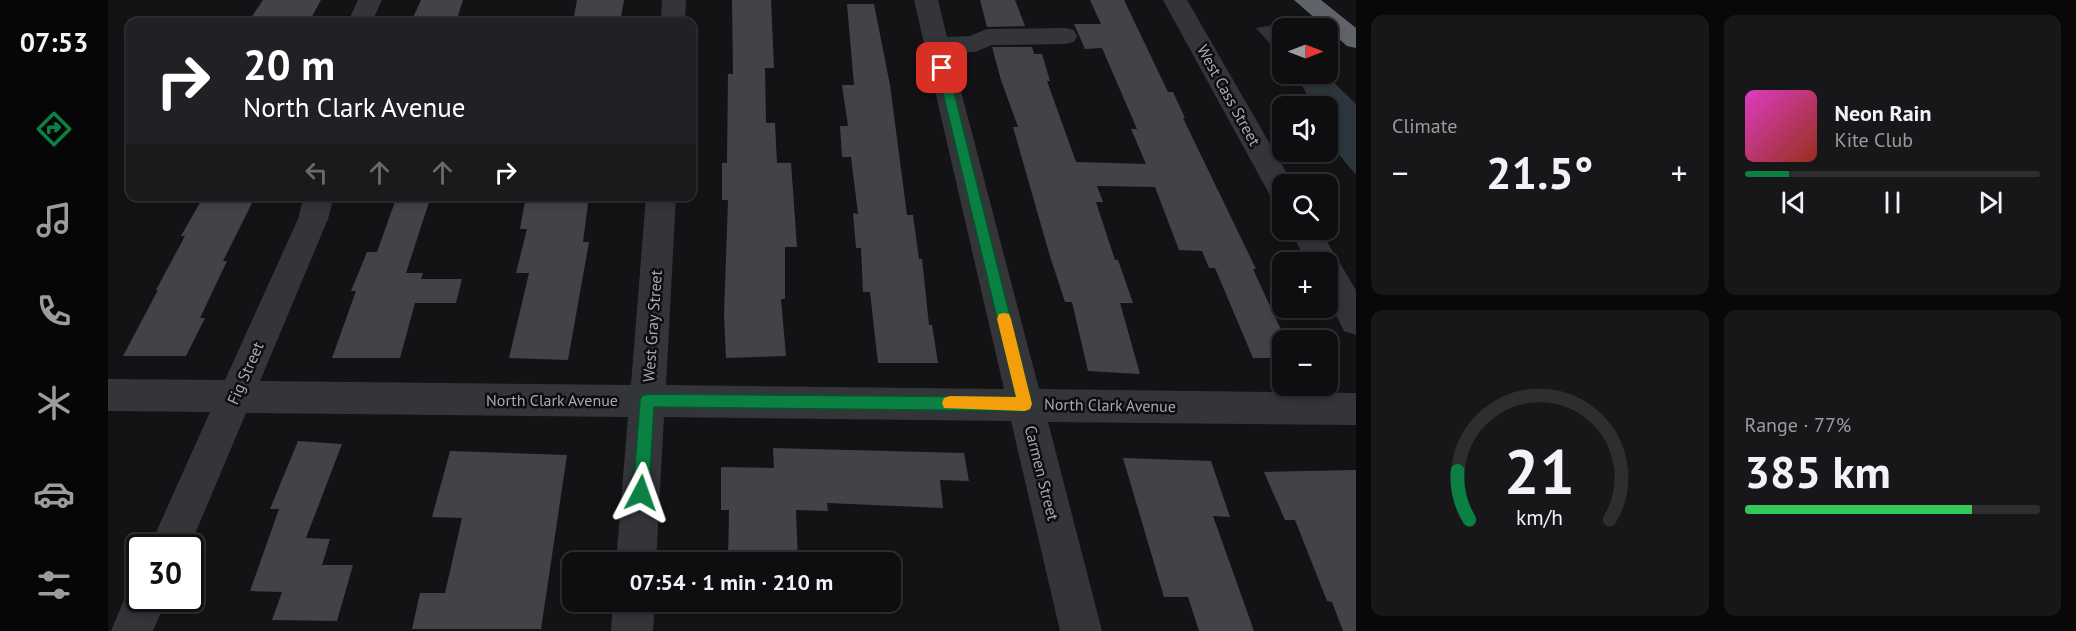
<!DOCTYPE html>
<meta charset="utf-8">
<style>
body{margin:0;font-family:"PT Sans",sans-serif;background:#171719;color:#f1f3f6;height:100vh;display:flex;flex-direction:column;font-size:22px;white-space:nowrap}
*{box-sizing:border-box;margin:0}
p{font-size:20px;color:#9b9c9f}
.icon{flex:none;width:33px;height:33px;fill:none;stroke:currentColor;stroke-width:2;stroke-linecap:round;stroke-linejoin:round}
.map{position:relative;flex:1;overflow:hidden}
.drawer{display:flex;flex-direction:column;gap:15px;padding:15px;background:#080809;width:720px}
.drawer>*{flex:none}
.top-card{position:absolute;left:18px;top:18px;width:570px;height:183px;border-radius:12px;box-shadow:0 3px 9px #0003,0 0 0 2px #2e2e30;background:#202124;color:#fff;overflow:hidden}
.needle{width:39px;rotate:90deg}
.tools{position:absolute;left:1164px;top:18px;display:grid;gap:12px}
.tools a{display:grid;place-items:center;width:66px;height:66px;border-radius:12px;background:#0e0e10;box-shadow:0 3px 9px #0003,0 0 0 2px #2e2e30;font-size:30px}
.speed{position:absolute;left:18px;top:534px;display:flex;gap:12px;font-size:30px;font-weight:700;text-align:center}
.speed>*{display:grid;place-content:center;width:78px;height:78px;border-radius:50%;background:#0e0e10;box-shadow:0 3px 9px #0003,0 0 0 2px #2e2e30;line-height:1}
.speed .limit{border:3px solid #111;border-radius:9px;background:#fff;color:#111}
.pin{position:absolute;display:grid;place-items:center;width:51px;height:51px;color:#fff;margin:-26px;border-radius:12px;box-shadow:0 3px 9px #0006}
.me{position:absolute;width:66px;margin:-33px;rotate:4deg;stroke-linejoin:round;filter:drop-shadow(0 0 4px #0008)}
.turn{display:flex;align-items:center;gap:21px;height:126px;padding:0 18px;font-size:27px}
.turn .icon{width:78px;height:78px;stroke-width:2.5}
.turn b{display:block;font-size:42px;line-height:51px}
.lanes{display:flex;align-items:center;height:57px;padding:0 18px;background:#0003;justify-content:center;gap:30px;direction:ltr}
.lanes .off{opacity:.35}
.big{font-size:45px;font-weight:700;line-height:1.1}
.drawer .card{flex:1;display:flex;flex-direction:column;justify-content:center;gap:9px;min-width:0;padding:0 21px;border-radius:12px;background:#171719}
.drawer .dial{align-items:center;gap:0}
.dial svg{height:156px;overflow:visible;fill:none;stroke:#2e2e30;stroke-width:7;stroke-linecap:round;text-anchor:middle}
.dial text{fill:#f1f3f6;stroke:none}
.song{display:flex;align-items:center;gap:18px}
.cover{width:72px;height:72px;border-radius:9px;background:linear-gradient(135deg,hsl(310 70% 55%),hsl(10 70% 35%))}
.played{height:6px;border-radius:3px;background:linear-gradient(90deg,#0b8043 15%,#2e2e30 15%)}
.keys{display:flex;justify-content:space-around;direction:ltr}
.heat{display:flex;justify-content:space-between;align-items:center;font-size:33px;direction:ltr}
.charge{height:9px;border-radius:4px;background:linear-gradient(90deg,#34c759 77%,#2e2e30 0)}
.drawer .tiles{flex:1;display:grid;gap:15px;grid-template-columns:repeat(2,1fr)}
.trip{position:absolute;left:454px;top:552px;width:339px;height:60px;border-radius:12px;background:#0e0e10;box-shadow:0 3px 9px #0003,0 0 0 2px #2e2e30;font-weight:700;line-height:60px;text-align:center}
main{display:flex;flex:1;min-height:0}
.dock{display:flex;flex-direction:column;width:108px;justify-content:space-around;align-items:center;background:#060606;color:#9b9c9f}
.dock .icon{width:42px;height:42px}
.dock .current{color:#0b8043}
.dock b{font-size:27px;color:#f1f3f6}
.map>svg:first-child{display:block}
.water{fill:#2d363c}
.building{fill:#424348}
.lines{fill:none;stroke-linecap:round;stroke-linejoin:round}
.minor{fill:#343539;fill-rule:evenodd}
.highway{fill:#61636a;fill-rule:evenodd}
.route{fill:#0b8043;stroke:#07532c;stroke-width:1.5}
.slow{fill:#f59e0b}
.labels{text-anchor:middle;stroke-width:5;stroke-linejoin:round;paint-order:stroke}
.street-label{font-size:16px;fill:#a6aab4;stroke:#0e0e10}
</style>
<main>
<nav class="dock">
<b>07:53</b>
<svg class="icon current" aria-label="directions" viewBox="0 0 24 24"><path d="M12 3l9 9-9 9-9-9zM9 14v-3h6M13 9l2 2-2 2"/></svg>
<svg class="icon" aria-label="music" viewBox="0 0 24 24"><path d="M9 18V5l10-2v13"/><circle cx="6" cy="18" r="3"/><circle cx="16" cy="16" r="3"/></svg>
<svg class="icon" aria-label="phone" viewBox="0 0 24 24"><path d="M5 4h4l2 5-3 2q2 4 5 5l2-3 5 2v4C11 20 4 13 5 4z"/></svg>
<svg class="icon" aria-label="climate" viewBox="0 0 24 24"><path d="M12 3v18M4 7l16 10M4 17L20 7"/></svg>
<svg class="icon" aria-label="car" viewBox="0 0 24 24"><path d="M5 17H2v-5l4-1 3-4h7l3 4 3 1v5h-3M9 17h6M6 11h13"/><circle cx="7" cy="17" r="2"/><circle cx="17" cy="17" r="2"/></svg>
<svg class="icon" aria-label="filters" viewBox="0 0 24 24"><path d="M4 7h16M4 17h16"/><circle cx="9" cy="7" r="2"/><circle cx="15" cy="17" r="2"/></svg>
</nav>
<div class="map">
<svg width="1248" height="631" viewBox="0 0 1248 631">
<rect width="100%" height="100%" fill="#131315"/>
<path class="water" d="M1167,25l7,8v24l-26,-29z
M1188,74h29l31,30v71c-24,-29 -28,-31 -28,-69h-15z"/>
<path class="building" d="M155,0h58l-12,22h-61z
M313,0h42l-7,22h-45z
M469,0h47l-4,22h-47z
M624,0h39l3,68h-9l1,55h9l2,40h14l6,84h-12v52h-4l5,57 -60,2 -2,-43 4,-115h-6v-37h5l1,-89h5z
M872,0h35l10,26 -38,1z
M982,0h34l44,92h5l12,26h-2l73,151h-3l29,63v26h-29l-38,-90h-6l-7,-17 -23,-1 -24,-63 -58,-1 6,16h-7l19,58h3l15,43h-13l20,71 -52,-3 -16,-69h-7l-16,-49 -36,-126h5l-17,-47 -9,-33h40l2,7h8l8,27h-3l29,81 70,2 -15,-35h6l-35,-81 -17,1 -11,-25h27z
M739,4h27l16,81 17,130h6l6,44h3l7,66h3l6,38h-60l-8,-71h-7l-2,-44h-5l-3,-35 5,1 -7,-57h-9l-2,-31h8l-6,-41h12z
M289,196h34l-25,77h17l-2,6h41l-6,24h-41l-15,55h-68l24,-67h-5l16,-39h10z
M418,196h63l-6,46h6l-21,118 -59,-2 20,-85h-13l11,-44h-7z
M94,199h52l-31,62h4l-27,57h5l-19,38h-63l35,-66h-2l29,-54h-4z
M190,441l44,3 -36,94 24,1 -8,26h31l-16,56 -65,-1 10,-28 -32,-1 29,-82h-9z
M665,448l191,5 5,28 -29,-1 3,28 -116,-5 1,8 -32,-1 2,52h-70l1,-52h-8v-43l53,1z
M342,451l117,4 -26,174h-129l8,-36h25l17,-75 -30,-1z
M1015,458l88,3 19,56 -17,-1 41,115h-55l-11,-34h-24z
M1248,470v161h-13l-11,-29 -5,-1 -32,-81h-10l-21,-48z"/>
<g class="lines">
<path class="minor" d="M250,0h24l-10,22h-24z
M554,0h24l-1,22h-24z
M806,0h24l9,37 23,-1 17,-7 78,-1 9,2 3,6 -3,6 -9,2 -73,1 -17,7 -24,1 88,336 317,4v32l-308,-3 54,209h-42l-49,-210 -347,-4 -8,145h-40l12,-145 -382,-4 -57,135h-40l61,-136 -102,-1v-32l117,1 73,-161 6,-23h30l-6,23 -68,162 371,4 15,-189h30l-10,189 338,4z
M1055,0h24l106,184h-11v18l-10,-3z
M1182,230h30l36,60v45l-12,-4 -16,-32v-37h-21z
M32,580v18h27l-14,33h-42l20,-48z
M505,602h42l-2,29h-42z"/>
<path class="highway" d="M1186,0h27l35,28v20l-9,-2z"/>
</g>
<path class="route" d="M834,64l6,4 84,336 -2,5 -5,2 -371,-4 -5,86 -2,6 -6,2 -5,-2 -3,-6 7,-93 2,-4 6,-2 368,3 -79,-329z"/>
<path class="slow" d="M896,313l5,1 2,5 21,85 -2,5 -5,2 -81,-3 -2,-5 2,-5 6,-2 66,1 -19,-78 2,-5z"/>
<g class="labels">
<g class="street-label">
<text transform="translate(1121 95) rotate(61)" y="6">West Cass Street</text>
<text transform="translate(544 326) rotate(-86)" y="6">West Gray Street</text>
<text transform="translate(137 373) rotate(-66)" y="6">Fig Street</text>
<text x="444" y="406">North Clark Avenue</text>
<text transform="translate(1002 405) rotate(1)" y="6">North Clark Avenue</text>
<text transform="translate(934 473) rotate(76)" y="6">Carmen Street</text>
</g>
</g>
</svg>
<div class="tools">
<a><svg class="needle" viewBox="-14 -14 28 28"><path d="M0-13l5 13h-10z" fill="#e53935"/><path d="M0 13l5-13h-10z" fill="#9b9c9f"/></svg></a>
<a><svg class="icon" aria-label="sound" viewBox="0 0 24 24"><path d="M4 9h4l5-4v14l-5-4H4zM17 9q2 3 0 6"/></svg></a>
<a><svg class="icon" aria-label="search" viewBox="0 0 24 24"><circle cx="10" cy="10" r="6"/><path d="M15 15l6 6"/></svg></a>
<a>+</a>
<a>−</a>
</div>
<div class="speed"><div class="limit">30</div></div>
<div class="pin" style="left:834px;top:68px;background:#d93025"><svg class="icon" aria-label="arrive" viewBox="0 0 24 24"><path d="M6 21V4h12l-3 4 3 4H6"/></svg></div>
<svg class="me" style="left:533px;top:493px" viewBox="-20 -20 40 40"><path d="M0-17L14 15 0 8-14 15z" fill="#0b8043" stroke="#fff" stroke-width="4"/></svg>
<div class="trip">07:54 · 1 min · 210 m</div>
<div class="top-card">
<div class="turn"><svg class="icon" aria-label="right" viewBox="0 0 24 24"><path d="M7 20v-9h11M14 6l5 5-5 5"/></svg><div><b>20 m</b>North Clark Avenue</div></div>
<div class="lanes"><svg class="icon off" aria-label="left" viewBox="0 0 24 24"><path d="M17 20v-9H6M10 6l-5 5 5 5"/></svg><svg class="icon off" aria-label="ahead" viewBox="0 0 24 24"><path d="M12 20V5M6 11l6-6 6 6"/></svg><svg class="icon off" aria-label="ahead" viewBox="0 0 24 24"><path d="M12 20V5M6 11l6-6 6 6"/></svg><svg class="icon" aria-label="right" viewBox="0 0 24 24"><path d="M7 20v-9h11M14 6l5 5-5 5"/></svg></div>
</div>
</div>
<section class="drawer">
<div class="tiles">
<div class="card"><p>Climate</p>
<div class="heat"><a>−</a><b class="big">21.5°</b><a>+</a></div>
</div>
<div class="card">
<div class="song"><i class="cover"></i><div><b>Neon Rain</b><p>Kite Club</p></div></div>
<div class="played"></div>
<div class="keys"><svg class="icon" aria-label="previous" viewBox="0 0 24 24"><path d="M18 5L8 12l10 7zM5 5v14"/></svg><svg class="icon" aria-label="pause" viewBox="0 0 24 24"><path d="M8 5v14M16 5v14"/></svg><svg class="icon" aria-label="next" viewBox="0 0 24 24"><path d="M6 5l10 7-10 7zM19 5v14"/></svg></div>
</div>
<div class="card dial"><svg viewBox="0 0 100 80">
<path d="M14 69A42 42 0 1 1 86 69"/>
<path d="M14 69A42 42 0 0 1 8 44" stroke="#0b8043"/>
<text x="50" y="56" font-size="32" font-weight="700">21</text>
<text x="50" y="72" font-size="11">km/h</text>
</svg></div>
<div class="card"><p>Range · 77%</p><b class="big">385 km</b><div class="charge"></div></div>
</div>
</section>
</main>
